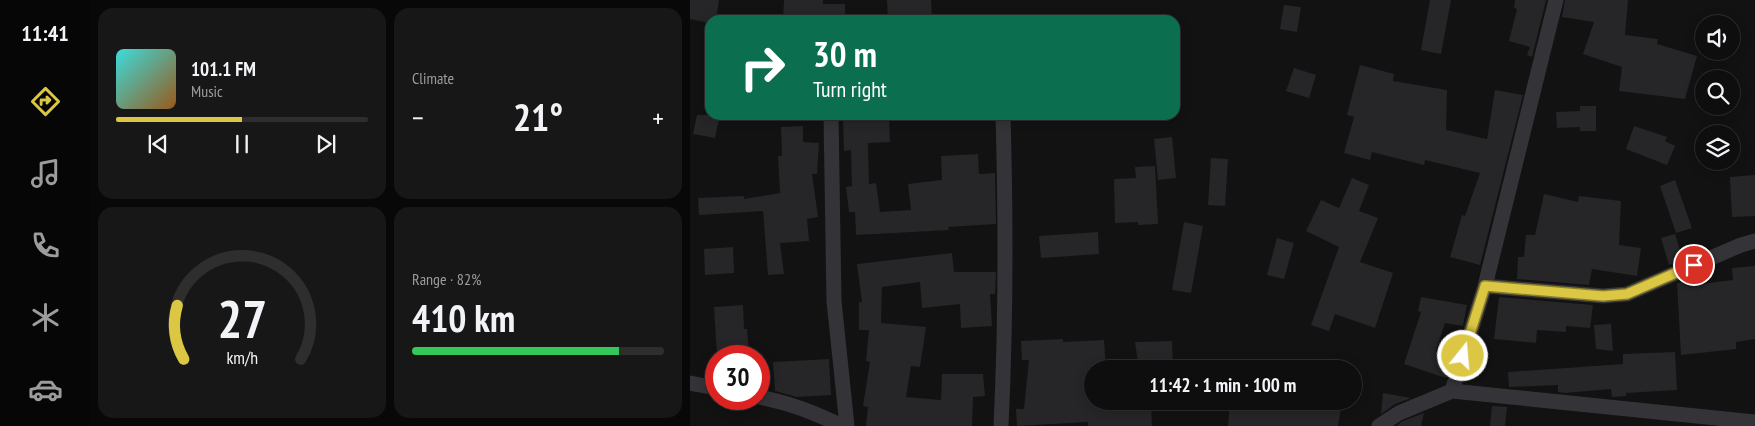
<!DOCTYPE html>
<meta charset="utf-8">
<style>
body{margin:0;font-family:"PT Sans Narrow",sans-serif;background:#171717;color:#f1f3f6;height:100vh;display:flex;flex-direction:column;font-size:19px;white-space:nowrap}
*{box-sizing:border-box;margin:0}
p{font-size:16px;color:#9b9c9e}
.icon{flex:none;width:28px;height:28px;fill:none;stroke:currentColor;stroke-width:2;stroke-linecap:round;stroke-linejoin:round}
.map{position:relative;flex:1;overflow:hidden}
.side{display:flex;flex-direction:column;gap:8px;padding:8px;background:#080808;width:600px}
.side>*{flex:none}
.hud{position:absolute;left:15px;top:15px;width:475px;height:105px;border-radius:15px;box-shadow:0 2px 12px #0003,0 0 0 1px #2e2e2e;background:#0b6e4f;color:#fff;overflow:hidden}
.controls{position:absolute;left:1005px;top:15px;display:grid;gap:10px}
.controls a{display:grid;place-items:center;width:45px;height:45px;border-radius:50%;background:#0e0e0e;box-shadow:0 2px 12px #0003,0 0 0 1px #2e2e2e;font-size:25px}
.speed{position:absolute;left:15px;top:345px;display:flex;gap:10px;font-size:25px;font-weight:700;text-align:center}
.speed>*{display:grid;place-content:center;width:65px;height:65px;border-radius:50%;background:#0e0e0e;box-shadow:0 2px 12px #0003,0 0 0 1px #2e2e2e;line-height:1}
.speed .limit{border:8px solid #d22;background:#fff;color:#111}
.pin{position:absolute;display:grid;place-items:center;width:42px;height:42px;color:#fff;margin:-21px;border:2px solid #fff;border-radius:50%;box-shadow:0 1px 5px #0007}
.me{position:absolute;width:55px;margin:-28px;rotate:17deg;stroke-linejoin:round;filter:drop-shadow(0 0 4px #0008)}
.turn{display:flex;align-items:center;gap:18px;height:105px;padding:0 25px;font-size:22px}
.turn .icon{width:65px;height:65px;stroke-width:2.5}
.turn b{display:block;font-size:35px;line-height:42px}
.big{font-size:38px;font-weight:700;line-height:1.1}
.side .widget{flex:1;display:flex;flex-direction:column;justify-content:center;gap:8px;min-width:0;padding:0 18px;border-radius:15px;background:#171717}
.side .dial{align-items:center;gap:0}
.dial svg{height:130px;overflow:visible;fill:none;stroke:#2e2e2e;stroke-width:7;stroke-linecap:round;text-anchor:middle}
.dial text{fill:#f1f3f6;stroke:none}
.song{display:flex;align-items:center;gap:15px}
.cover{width:60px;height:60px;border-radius:8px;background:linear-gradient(135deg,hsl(180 70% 55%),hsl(30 70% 35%))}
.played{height:5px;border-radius:2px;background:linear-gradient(90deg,#dbc743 50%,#2e2e2e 50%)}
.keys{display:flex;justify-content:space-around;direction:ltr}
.heat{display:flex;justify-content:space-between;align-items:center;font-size:28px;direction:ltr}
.charge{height:8px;border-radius:4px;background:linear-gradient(90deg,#34c759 82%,#2e2e2e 0)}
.side .tiles{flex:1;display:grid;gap:8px;grid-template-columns:repeat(2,1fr)}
.trip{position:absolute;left:394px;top:360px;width:278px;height:50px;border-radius:25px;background:#0e0e0e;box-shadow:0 2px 12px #0003,0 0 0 1px #2e2e2e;font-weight:700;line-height:50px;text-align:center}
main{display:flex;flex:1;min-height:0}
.tabs{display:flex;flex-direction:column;width:90px;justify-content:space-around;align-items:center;background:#060606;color:#9b9c9e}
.tabs .icon{width:35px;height:35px}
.tabs .current{color:#dbc743}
.tabs b{font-size:22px;color:#f1f3f6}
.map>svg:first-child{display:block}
.building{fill:#262527}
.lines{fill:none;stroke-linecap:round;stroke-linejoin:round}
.street{stroke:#343438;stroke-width:15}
.route-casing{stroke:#8e812c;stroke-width:12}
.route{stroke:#dbc743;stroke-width:9}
</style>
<main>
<nav class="tabs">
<b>11:41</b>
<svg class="icon current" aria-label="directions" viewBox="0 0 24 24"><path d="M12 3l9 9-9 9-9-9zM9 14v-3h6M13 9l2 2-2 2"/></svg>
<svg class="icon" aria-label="music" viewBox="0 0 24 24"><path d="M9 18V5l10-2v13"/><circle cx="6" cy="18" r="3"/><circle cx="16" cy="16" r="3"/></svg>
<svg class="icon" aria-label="phone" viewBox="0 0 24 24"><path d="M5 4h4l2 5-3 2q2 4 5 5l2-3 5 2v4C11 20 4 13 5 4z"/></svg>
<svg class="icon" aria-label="climate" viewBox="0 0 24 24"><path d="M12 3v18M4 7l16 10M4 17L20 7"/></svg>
<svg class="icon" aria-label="car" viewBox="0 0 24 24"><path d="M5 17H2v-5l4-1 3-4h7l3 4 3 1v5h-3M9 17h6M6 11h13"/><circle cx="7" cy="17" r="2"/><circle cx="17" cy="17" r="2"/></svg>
</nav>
<section class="side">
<div class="tiles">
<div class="widget">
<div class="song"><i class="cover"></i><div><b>101.1 FM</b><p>Music</p></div></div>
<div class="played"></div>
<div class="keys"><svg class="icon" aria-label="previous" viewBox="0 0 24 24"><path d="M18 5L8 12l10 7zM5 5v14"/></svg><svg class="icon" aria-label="pause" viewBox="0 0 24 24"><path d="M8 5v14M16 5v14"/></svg><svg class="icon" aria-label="next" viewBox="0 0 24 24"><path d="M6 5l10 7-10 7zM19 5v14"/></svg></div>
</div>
<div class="widget"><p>Climate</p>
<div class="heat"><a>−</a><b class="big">21°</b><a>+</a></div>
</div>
<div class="widget dial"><svg viewBox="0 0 100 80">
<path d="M14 69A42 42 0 1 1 86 69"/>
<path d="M14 69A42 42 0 0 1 10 36" stroke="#dbc743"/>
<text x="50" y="56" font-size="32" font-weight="700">27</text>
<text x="50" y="72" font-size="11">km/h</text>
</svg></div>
<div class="widget"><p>Range · 82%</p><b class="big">410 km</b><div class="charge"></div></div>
</div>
</section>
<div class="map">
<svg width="1065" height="426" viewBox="0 0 1065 426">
<rect width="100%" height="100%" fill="#121213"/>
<path class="building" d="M0,0h29l-3,20h-6v3l-20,-4z
M94,0h39v4h22v15l-62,1z
M197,0h44l1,18 -44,2z
M740,0h21l-10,54 -20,-4z
M825,0h31l-14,57 -5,-2 3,-8 -21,-6 8,-32 -3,-1z
M875,0h63l-3,35 33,4 -1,5 40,12 -12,43 -66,-8 3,-24 -39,-13 11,-32 -32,-5z
M594,5l17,2 -4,25 -17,-3z
M670,65l34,9 -1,7 54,9 -1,40 41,9 8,-49 28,5 -43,170 -30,-8 12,-42 3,1 15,-43 -55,-13 -1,5 -52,-13 -2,8 -26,-7 10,-36 -7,-2z
M604,68l22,7 -7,23 -23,-7z
M890,106h16v25h-16v-4l-23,1 -1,-16 24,-1z
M7,115h23l-5,23 -22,-4z
M199,118l1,24 -22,1 1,41 7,-1 4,29 31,-2 -3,-26 34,-4 -1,-24 37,-2 1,20 16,-1 1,51 -48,3 1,3 -93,5 -1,-23h-6l-3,-25 6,-1 -1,-36 -7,1 -1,-31z
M113,126v16l16,1 -2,31h-5l6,43 -11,2 2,22 -29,2 4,31 -16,1 -5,-64 -64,4 -1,-17 46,-2v3l36,-6 -2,-37h4l-1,-29z
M944,126l33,11 -2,4 10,5 -8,19 -41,-16z
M482,137l4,41 -18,2 -4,-41z
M521,158l17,1 -3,47 -17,-1z
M465,166l3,58 -20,1v-3l-23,1 -1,-44 22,-1 -1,-11z
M1065,175v41l-23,1 -2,-40z
M662,178l17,7 -10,26 19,7 -18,44 33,11 -18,55 -40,-14 -6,17 -18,-6 28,-78 -33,-16 15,-31 18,8z
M985,180l17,48 -16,5 -16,-47z
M854,194l34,8 1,-6 42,5 -2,44 22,3 -4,28 -45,-7 -3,16 -72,-6 1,-22h6l2,-22h9z
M494,222l19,4 -12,67 -19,-3z
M408,232l1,22 -58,4 -2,-22z
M985,234l8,26 -14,5 -8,-27z
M587,238l17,5 -10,36 -17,-4z
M43,247l1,26 -29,2 -1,-26z
M262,253l2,19h42l-1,22h-5l2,32 -31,2 -1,-24 -38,4 -2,-26 -38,5 -1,36 45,4 -6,40 -9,-1 -5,31 35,3 1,-26h41l2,22 -12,1 -1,29h-106l2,-19 -5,-1 7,-44 -4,-1 3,-31h-10v-28h3l-5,-38z
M1065,266v73l-19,3v7l-55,6 -4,-72 15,-2 1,4 40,-5 -1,-12z
M731,297l46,8 -4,21 -18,-3 -9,28 17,4 -7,23 -42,-14 17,-52 -3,-1z
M809,297l94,8 -3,23 -24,-2v6l-29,-2 -1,13 -42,-4z
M53,305l1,24h3l2,27h-32l-3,-49z
M921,324l2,27 -17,-2 -2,-24z
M373,339v3l41,-2 2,29h-14v32h59l1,25h-64v-4l-71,4 -1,-17h8l5,-49h-7l-1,-19z
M482,341l1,28h-34l-4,-27z
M985,352l2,38 -51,3v3l-14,1 -1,-8 -46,4 -7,-1v-7l-49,2 -1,-15 115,-8v-10z
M139,359l2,36 -34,2 -22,-6 -2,-29z
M693,393l28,5 -16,6 -14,10z
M540,401h112l-4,25h-110z
M802,406l15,1 -2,19h-15z
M734,413l-3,13h-25l7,-5z"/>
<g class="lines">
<path class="street" d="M141,115l3,186 13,125
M795,286l118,10 24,-2 114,-49 14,-4
M0,383l26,5
M762,391l33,-105 71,-286
M69,397c31,6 54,15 83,29
M311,426c5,-104 5,-207 2,-311
M689,426l20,-13 53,-22 303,31"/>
</g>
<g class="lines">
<g class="route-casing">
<path id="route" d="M773,356l22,-70 118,10 24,-2 67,-29"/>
</g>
<use href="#route" class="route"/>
</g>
</svg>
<div class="controls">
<a><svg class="icon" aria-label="sound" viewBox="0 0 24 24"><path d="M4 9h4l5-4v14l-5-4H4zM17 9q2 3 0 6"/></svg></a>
<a><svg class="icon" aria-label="search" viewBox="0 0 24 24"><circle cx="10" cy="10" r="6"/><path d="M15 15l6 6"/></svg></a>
<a><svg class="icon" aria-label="layers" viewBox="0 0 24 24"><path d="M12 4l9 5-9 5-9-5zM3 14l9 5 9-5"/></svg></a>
</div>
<div class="speed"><div class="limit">30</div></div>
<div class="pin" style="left:1004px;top:265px;background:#d93025"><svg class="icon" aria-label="arrive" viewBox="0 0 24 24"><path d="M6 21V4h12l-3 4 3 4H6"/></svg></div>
<svg class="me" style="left:773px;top:356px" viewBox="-20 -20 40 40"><circle r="17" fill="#dbc743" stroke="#fff" stroke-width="3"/><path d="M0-11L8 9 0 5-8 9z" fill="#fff"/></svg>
<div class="trip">11:42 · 1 min · 100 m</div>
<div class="hud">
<div class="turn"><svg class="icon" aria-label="right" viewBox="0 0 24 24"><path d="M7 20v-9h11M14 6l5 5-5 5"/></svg><div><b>30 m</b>Turn right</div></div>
</div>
</div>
</main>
